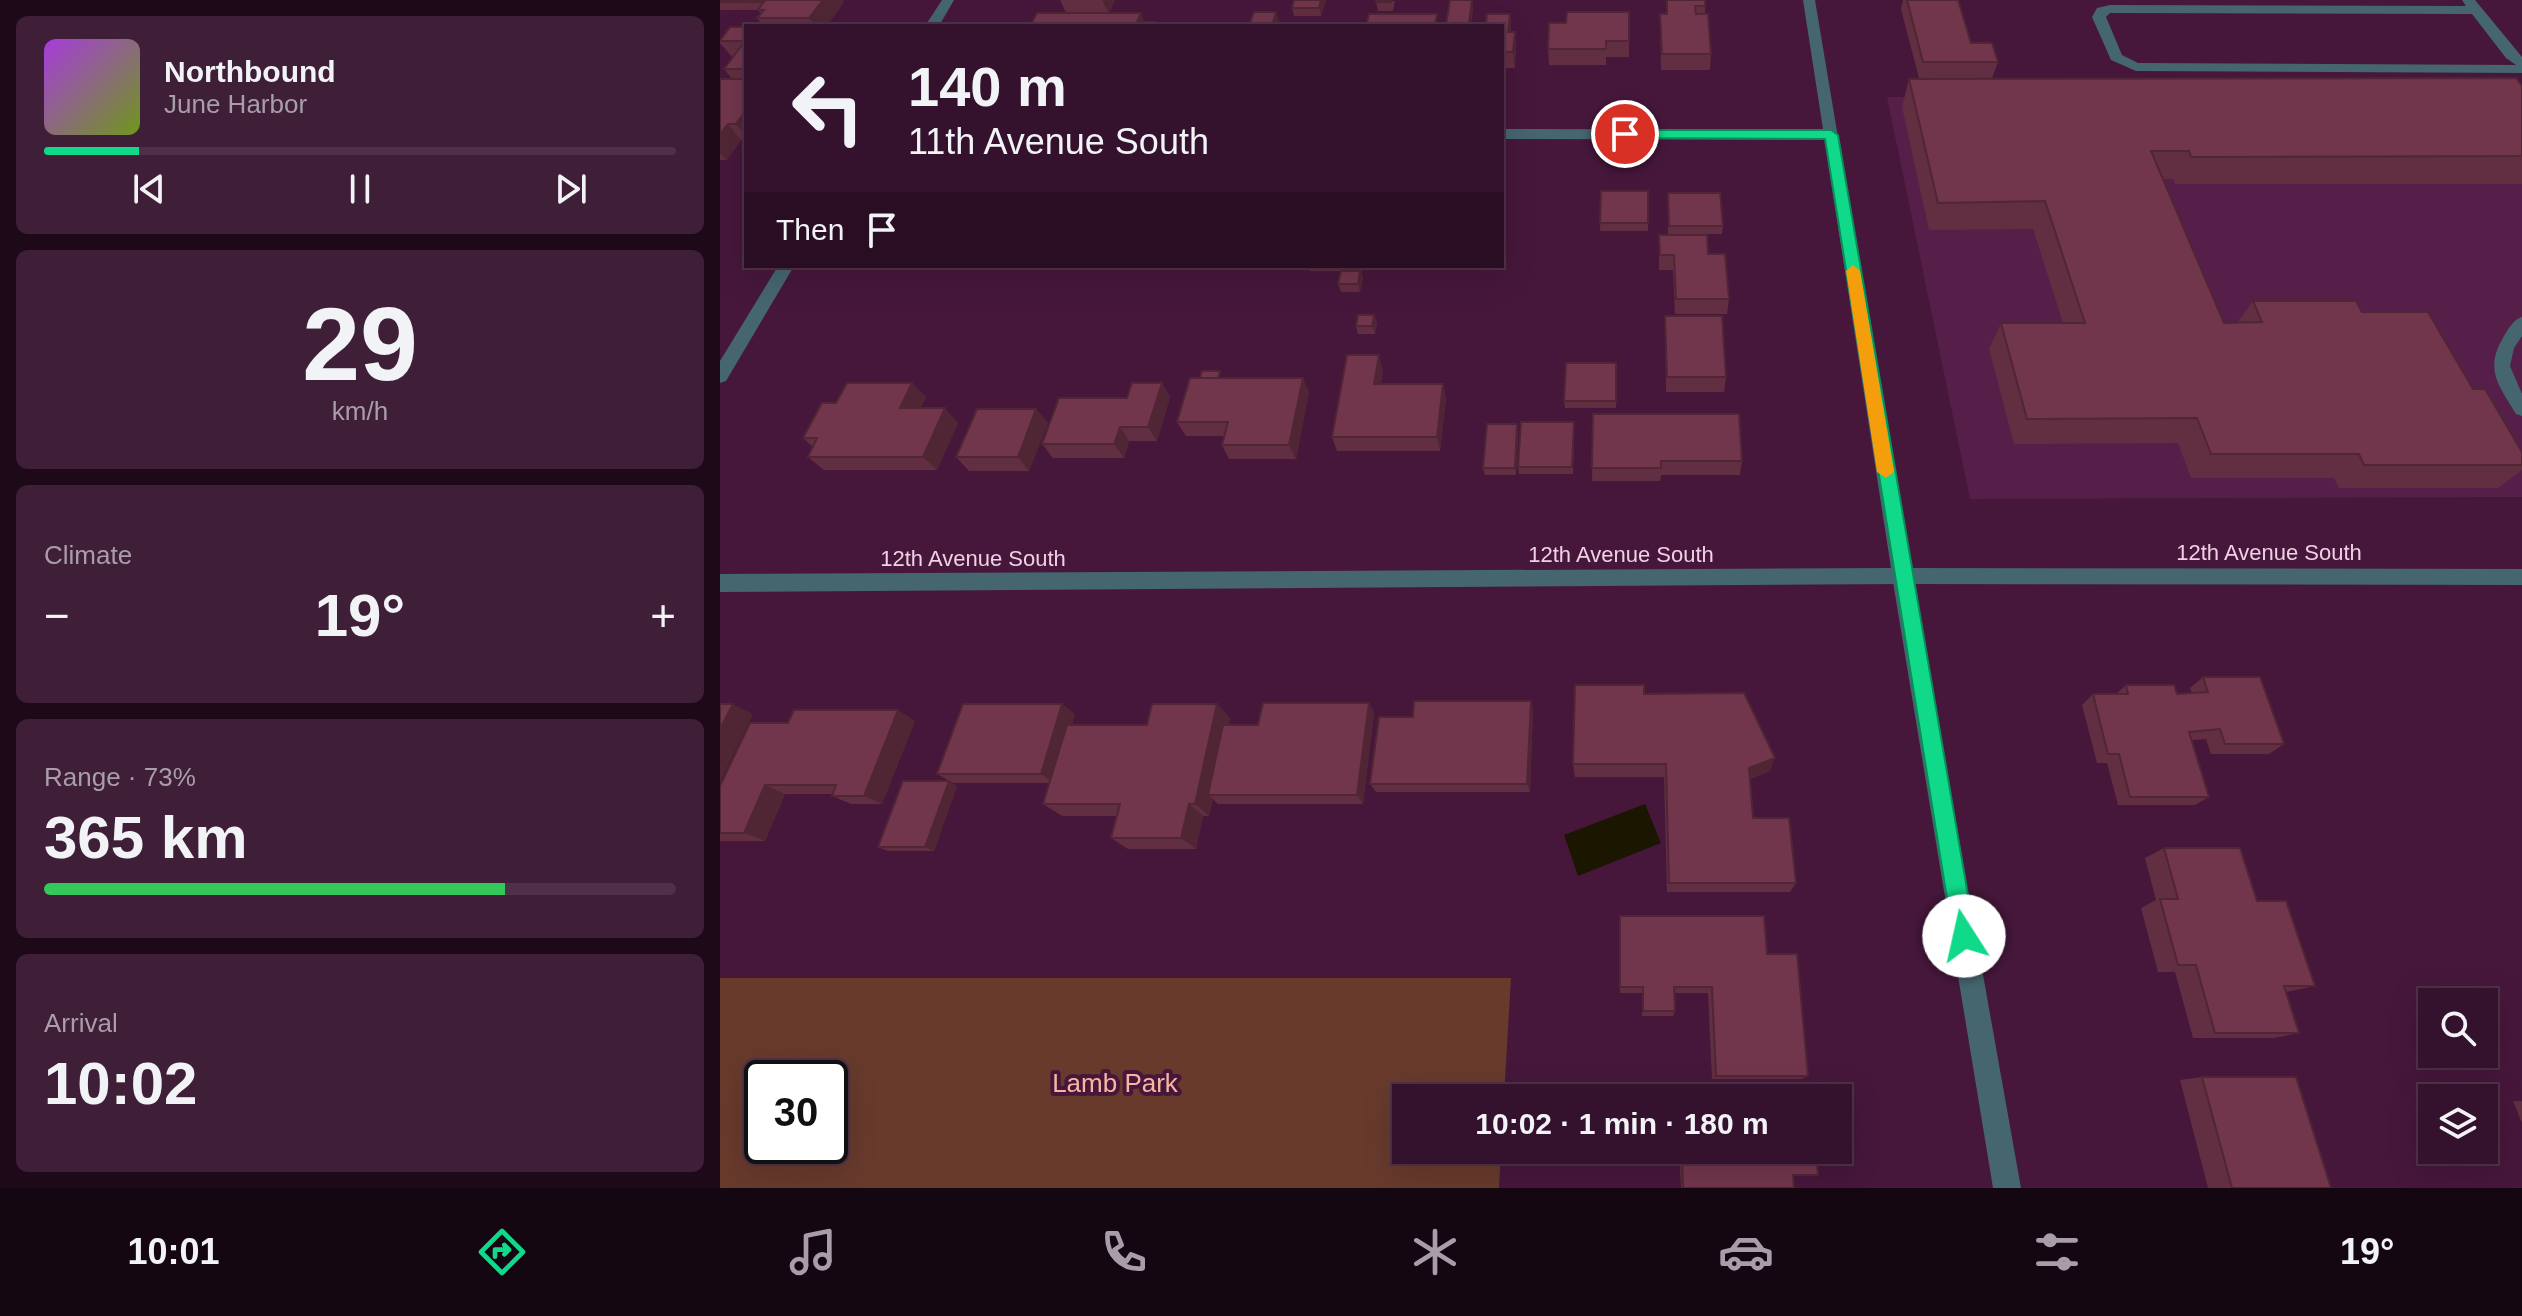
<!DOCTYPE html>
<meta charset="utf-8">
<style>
body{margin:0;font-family:Helvetica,sans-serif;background:#3f1f38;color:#f1f3f6;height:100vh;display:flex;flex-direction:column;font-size:30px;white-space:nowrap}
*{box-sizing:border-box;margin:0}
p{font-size:26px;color:#a99da9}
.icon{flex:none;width:44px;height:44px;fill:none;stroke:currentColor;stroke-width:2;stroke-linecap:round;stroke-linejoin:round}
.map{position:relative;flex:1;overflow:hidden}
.drawer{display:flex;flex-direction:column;gap:16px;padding:16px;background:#1d0918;width:720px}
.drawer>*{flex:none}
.hud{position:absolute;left:24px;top:24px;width:760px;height:244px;border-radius:0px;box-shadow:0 8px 32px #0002,0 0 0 2px #4e3148;background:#34112c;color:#f1f3f6;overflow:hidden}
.tools{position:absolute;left:1698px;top:988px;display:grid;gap:16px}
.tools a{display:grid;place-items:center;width:80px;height:80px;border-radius:0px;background:#34112c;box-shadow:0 8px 32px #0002,0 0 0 2px #4e3148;font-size:40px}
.speed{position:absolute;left:24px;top:1060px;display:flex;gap:16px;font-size:40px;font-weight:700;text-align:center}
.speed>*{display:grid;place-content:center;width:104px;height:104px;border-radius:50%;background:#34112c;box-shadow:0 8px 32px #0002,0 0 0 2px #4e3148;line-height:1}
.speed .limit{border:4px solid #111;border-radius:12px;background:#fff;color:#111}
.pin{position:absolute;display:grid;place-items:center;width:68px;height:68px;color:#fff;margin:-34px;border:4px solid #fff;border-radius:50%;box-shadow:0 2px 8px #0007}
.me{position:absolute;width:88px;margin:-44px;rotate:350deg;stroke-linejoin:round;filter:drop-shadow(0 0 6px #0008)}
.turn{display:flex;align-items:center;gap:28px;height:168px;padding:0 32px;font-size:36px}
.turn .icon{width:104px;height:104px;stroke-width:2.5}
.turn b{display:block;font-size:56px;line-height:68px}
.then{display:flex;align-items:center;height:76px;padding:0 32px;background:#0003;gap:16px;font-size:30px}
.big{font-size:60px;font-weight:600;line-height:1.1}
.drawer .tile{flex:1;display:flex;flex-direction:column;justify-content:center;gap:12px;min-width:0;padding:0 28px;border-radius:12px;background:#3f1f38}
.drawer .dial{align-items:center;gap:0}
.dial b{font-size:104px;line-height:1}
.song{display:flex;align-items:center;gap:24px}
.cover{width:96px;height:96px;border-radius:12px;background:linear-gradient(135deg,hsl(280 70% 55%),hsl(80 70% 35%))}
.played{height:8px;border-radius:4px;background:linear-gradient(90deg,#10d98a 15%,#4e3148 15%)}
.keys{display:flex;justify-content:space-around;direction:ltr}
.heat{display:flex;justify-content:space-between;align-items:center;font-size:44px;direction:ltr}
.charge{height:12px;border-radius:6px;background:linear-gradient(90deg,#34c759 73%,#4e3148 0)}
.trip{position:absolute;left:672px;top:1084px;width:460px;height:80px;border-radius:0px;background:#34112c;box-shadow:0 8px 32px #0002,0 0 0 2px #4e3148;font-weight:600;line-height:80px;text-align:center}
.menu{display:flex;height:128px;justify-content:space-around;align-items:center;background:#150712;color:#a99da9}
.menu .icon{width:56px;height:56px}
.menu .on{color:#10d98a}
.menu b{font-size:36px;color:#f1f3f6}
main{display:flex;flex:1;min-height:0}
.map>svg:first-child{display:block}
.built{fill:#551f49}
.green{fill:#673a2c;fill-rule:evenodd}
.water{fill:#1b1600}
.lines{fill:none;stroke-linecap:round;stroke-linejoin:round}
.service{fill:#45656f;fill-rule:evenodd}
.minor{fill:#45656f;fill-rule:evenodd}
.tertiary{fill:#45656f;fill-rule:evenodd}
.wall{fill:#622e41}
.shaded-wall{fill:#502635}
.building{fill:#72364c;stroke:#502635;stroke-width:2}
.route{fill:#10d98a;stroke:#0a8d5a;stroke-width:2}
.slow{fill:#f59e0b}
.labels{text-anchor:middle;stroke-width:8;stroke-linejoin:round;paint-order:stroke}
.street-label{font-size:22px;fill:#efd0e5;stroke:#46173b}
.near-park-label{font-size:26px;fill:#f8b6a2;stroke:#46173b}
</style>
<main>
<section class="drawer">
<div class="tile">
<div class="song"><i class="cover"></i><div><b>Northbound</b><p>June Harbor</p></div></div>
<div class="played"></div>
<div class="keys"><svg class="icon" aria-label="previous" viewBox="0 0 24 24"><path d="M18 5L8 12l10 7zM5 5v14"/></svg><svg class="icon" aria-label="pause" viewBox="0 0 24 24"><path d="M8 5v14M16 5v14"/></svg><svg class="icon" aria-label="next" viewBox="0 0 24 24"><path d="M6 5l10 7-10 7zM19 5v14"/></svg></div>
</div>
<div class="tile dial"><b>29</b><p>km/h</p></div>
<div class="tile"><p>Climate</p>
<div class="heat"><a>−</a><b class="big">19°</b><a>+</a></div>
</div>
<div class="tile"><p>Range · 73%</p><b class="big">365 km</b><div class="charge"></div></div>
<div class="tile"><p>Arrival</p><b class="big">10:02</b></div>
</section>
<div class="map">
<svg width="1802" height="1188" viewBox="0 0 1802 1188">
<rect width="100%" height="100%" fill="#46173b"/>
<path class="built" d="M1802,95v402l-552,2 -83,-402z"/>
<path class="green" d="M0,978h791l-7,120h-98v52h95l-2,38h-779zM42,1078h68v68h-68z"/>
<path class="water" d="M925,804l16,39 -83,33 -14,-41z"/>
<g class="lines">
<path class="service" d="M1742,0h13l47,57v16l-386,-2 -25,-11 -19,-43 5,-9 13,-3 356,1zM1390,13l362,1 34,44 10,7 -378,-2 -16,-8 -16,-38z
M1802,317v19l-8,12 -4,18 12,28v22l-6,-2c-18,-30 -32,-45 -12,-78 5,-8 9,-16 18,-19z"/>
<path class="minor" d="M222,0h12l-15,26h-14z
M782,129l329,1 7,5 -7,5 -329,-1z
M58,266h16l-68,115 -6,2v-22z
M1182,568l7,2 3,6 109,612h-28l-101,-612 3,-6z"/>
<path class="tertiary" d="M1083,0h12l95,568 612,1v16l-620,-1 -1182,8v-18l1171,-6z"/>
</g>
<path class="wall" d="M0,0h122l2,2 -17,24h-64l-6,-8 4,-4 -3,-4h-38z
M340,0h55l-6,13 36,9h10l1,4h-126l36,-13z
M606,0l-5,16h-27l-2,-8z
M730,0h22l1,9 -2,14h15l1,-9h23l1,18h4l1,17 -1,19h-13v-42h-56z
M946,0h39v14l6,40 -1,16h-49l-1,-56h6z
M1183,0h55l13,43 27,19 -6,16h-73l-18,-69z
M675,1l-2,10h-15l-2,-9z
M909,12v45h-23v8h-57l-1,-16 18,-26z
M26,27v113h-5l-14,20h-7v-81h12l-8,-10 8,-12 -12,-14v-3z
M1189,79l613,7v98h-347l-2,-5h-11l62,144h13l16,-22 109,11 111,77 49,63v18l-24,18h-159l-5,-10h-143l-13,-35 -164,1 -25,-95 12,-26h62l-30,-94 -104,1 -27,-123z
M881,191h47v40h-48z
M948,193l55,33 -1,8h-54z
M939,235l49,19 21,45 -2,15h-52l-2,-44h-14z
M588,266h56l-1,5h-2l2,7 -3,14h-19l-3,-8 3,-13h-31z
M945,316l61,61 -2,15h-58z
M657,322l-2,12h-17l-2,-8z
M896,363v45h-51l-1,-7z
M663,370l-2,14 65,14 -6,53h-103l-5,-14z
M503,378l86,14 -13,67h-67l-7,-14 2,-9h-38l-9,-14z
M442,383l8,14 -13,44h-28l-5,17h-71l-11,-14 85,-46z
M206,397l-6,11 38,15 -21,47h-113l-16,-13 5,-10 -10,-9 33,-35z
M316,409l12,14 -19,48h-60l-13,-14z
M873,414l149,47 -2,14h-79l-1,6h-68z
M797,424l1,8 -2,43h-31l-2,-7z
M854,429l-1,45h-54l-1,-7z
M1483,677l81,67 -15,10h-58l-5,-15 -14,1 17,57 -14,8h-77l-11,-42h-10l-15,-58 11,-11h23l10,-9 51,9 15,-1 -2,-5z
M924,694l126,77 -20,8 3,39 43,65 -6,9h-123l-3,-115h-89l-2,-13z
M811,701l2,10 -3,81h-154l-6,-8 43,-67z
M649,703l5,10 -11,91h-145l-5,-5 -4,17h-6l-7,33h-68l-17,-11 6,-22h-55l-19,-12 6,-21h-96l-16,-9 138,-60 -3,11h75l70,-21 13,14 -2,7h30z
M195,721l-33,83h-31l-19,-8 1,-2h-48l-20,47h-45v-55z
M237,786l-23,65h-46l-10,-4z
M1444,848l93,53 58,85 -29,6 13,41 -25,5h-81l-18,-66h-17l-17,-64 15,-8 -11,-42z
M900,916l147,38 41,122 -7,3h-89l-4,-86h-34l1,18 -2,5h-31v-23h-22z
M1482,1077l129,111h-123l-28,-108z
M1793,1101h9v22z
M959,1150h137l-23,25 1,13h-113z"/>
<path class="shaded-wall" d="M103,0h19l2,2 -17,24h-12l-6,-8z
M382,0h13l-6,14z
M601,0h5l-5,16 -2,-8z
M752,0l1,9 -3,17h-2z
M556,12l5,14h-9z
M421,13l5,13 -9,-4z
M790,14l1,17 -2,18 -1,-17z
M795,32l1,17 -1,19 -2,-16z
M26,110v26l-10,-12z
M8,124l13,16 -14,20 -7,-7v-19z
M640,271l3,7 -3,14 -2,-8z
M654,315l3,7 -2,12 -3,-8z
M659,355l4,15 -5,28 -4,-14z
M583,378l6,14 -13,67 -7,-14z
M192,383l14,14 -12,26 -14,-15z
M442,383l8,14 -13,44 -9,-14z
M723,384l3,14 -6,53 -3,-14z
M225,408l13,15 -21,47 -14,-13z
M316,409l12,14 -19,48 -11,-14z
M797,424l1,8 -2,43 -1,-7z
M400,427l9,14 -5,17 -10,-14z
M811,701l2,10 -3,81 -3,-8z
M649,703l5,10 -11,91 -6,-9z
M13,704l20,10 -33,68v-53z
M342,704l13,10 -21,69 -13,-9z
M497,704l13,14 -16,77h-6l5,4 -4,17 -14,-12z
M178,710l17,11 -33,83 -18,-8z
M1055,758l-5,13 -25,9 4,-12z
M229,781l8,5 -23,65 -9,-4z
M45,785l20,9 -20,47 -21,-8z
M469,804l14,12 -7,33 -15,-11z"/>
<path class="building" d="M0,0h45l-1,2h-44z
M45,0h58l-14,18h-52l7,-8h-6z
M574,0h27l-2,8h-27z
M657,0h15l-1,2h-15z
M730,0h22l-3,23h-11l-1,2h-11z
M947,0h38v6h-10l1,8h12l3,40h-49l-2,-40h7z
M1187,0h51l13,43h21l6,19h-75z
M534,12h22l-4,14h-71l1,-3h48z
M847,12h62v29h-23v8h-58l1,-26h17z
M317,13h104l-4,9h18l-2,4h-123z
M649,14h68l-2,12h-69z
M767,14h23l-2,18h7l-2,20h-11v-26h-45l1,-3h28z
M10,27h16v42h-22l21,-28h-25z
M1796,78l6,8v70l-331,1 -2,-6h-38l73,172 38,-1 -9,-21h103l6,11h66l45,77h12l37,63v13h-158l-5,-11h-148l-14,-36 -170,1 -26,-96h84l-40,-122 -107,2 -29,-124z
M0,79h26v31l-10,14h-8l-8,10z
M881,191h47v32h-48z
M948,193h52l3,33h-54z
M939,235h48l1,19h17l4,45h-53l-2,-44h-14z
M621,271h19l-2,13h-20z
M638,315h16l-2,11h-16z
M945,316h57l4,61h-59z
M627,355h32l-5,29h69l-6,53h-105z
M846,363h50v38h-52z
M482,371h18l-2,7h-18z
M470,378h113l-14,67h-67l6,-23h-51z
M127,383h65l-12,25h45l-22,49h-115l9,-19h-14l19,-35h14z
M412,383h30l-14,44h-28l-6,17h-72l17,-46h68z
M257,409h59l-18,48h-62z
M873,414h146l3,47h-81v7h-69z
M801,422h53l-2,45h-54z
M767,424h30l-2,44h-32z
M1483,677h57l24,67h-59l-5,-15 -31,3 20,65h-79l-11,-43h-11l-15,-60h35l-2,-9h48l3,9 31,-2z
M855,685h69v9l100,-1 31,65 -26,10 4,50h36l7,65h-127l-3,-119h-93z
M694,701h117l-4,83h-157l9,-67h34z
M543,703h106l-12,92h-149l15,-70h35z
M0,704h13l-13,25z
M243,704h99l-21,70h-104z
M432,704h65l-22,100h-6l-8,34h-70l9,-34h-77l24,-79h80z
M74,710h104l-34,86h-32l4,-11h-71l-21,48h-24v-47l30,-63h38z
M183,781h46l-24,66h-47z
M1444,848h76l17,53h29l29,85h-31l15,47h-84l-19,-68h-18l-18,-66h18z
M900,916h144l3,38h30l11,122h-92l-4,-89h-38l1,24h-32v-24h-23z
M1482,1077h94l35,111h-99z
M1090,1085l1,13h-131v-12z
M962,1150h134l2,25h-25l1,13h-111z"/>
<path class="route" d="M1111,130l7,5 137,801 -4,8 -7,3 -8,-3 -3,-8 -128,-797 -200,-1 -7,-4 7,-4z"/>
<path class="slow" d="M1133,265l7,6 34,201 -8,6 -9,-6 -31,-201z"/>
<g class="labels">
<g class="street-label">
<text x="1549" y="560">12th Avenue South</text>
<text x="901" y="562">12th Avenue South</text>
<text x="253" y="566">12th Avenue South</text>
</g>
<g class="near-park-label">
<text x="395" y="1092">Lamb Park</text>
</g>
</g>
</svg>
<div class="tools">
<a><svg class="icon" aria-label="search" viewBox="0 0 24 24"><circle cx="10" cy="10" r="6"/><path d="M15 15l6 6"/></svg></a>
<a><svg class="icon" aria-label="layers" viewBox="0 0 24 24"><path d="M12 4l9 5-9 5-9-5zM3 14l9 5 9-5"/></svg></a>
</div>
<div class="speed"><div class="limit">30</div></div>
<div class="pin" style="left:905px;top:134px;background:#d93025"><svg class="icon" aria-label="arrive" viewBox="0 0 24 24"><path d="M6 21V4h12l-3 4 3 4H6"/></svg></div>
<svg class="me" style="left:1244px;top:936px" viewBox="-20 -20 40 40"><circle r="19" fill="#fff"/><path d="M0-13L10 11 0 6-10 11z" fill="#10d98a"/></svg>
<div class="trip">10:02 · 1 min · 180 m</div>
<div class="hud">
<div class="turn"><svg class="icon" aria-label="left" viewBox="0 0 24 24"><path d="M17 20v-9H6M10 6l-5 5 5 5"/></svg><div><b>140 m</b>11th Avenue South</div></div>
<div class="then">Then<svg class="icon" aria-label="arrive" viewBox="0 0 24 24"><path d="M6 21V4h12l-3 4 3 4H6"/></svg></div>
</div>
</div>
</main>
<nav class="menu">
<b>10:01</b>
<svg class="icon on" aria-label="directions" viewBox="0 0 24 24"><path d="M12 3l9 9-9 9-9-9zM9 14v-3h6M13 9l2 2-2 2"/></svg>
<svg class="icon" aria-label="music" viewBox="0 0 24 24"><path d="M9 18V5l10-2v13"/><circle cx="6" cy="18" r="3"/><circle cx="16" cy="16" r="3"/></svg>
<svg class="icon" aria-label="phone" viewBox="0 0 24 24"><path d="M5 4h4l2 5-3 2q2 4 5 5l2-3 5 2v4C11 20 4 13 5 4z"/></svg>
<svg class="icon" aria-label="climate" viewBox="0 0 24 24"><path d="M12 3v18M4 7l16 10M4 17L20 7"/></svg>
<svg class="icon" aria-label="car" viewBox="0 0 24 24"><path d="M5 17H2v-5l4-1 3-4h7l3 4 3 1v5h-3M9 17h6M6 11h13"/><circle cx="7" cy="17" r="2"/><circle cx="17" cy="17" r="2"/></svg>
<svg class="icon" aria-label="filters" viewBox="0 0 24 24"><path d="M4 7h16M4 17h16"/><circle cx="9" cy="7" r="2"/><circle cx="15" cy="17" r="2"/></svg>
<b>19°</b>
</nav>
